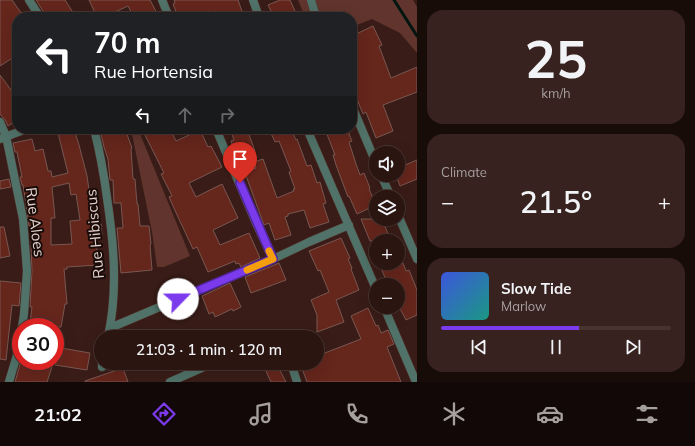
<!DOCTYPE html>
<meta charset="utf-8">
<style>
body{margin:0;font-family:Mulish,sans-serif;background:#37221f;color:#f1f3f6;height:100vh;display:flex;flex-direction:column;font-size:15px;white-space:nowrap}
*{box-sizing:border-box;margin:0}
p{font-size:13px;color:#a69f9f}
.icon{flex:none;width:22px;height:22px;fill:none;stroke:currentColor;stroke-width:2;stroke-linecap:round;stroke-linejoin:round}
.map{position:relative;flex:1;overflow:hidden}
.drawer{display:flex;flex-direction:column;gap:10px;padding:10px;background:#180c09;width:278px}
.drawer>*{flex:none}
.guide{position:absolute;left:12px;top:12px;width:345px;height:122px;border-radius:16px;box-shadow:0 4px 16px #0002,0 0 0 1px #473431;background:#202124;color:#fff;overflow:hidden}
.tools{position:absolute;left:369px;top:146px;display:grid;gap:8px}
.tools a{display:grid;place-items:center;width:36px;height:36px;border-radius:50%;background:#2b1511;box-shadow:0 4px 16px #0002,0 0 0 1px #473431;font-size:20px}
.speed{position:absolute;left:12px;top:318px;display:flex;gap:8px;font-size:20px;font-weight:700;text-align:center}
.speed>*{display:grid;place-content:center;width:52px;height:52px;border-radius:50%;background:#2b1511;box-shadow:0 4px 16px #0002,0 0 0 1px #473431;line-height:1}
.speed .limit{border:6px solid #d22;background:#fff;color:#111}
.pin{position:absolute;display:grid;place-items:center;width:34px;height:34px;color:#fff;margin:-41px -17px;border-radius:50% 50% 50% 0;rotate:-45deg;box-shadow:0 0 4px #0007}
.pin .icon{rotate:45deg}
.me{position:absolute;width:44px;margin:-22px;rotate:67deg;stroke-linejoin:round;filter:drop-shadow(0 0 3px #0008)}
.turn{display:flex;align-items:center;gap:14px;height:84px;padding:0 16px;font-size:18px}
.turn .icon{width:52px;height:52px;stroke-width:2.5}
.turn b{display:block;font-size:28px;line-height:34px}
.lanes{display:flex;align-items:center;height:38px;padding:0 16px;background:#0003;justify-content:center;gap:20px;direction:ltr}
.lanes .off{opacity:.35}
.big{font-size:30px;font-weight:600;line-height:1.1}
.drawer .tile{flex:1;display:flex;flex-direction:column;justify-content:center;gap:6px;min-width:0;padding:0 14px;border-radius:16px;background:#37221f}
.drawer .dial{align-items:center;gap:0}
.dial b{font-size:52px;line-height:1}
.song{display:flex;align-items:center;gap:12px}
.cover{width:48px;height:48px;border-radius:6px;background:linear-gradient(135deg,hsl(230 70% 55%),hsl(170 70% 35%))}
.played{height:4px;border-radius:2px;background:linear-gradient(90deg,#7c3aed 60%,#473431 60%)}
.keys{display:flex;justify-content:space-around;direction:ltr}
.heat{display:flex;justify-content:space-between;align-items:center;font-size:22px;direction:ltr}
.trip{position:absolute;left:94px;top:330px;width:230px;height:40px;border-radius:20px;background:#2b1511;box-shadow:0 4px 16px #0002,0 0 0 1px #473431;font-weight:600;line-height:40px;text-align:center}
.menu{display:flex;height:64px;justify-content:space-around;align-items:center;background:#110807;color:#a69f9f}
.menu .icon{width:28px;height:28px}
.menu .selected{color:#7c3aed}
.menu b{font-size:18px;color:#f1f3f6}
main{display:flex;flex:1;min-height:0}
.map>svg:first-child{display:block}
.green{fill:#61352d}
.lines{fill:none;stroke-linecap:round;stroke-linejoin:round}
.stream{stroke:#00150f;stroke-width:3}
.building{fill:#65261c;stroke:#795751;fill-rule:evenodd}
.street-casing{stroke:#543934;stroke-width:9}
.street{stroke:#507268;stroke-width:8}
.route-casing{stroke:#51269a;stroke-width:10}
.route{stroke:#7c3aed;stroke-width:7}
.slow{stroke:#f59e0b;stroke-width:7}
.labels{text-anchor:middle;stroke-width:4;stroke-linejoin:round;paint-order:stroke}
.street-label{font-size:15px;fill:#e4d0cc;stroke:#180b08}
</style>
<main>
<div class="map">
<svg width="417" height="382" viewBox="0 0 417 382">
<rect width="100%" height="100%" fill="#391c17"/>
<path class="green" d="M298,0h115l4,7v46l-17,-20 -28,-14 -20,8v-10h-47z
M131,129h7l52,127 -26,11h-7l-5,-35z"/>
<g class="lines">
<path class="stream" d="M394,0l23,36"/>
</g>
<path class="building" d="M0,0h12l12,17h-7v38l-17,11z
M36,0h29l11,17h-31v-3z
M89,0h61l9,17h-25l-6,-11 -24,11h-7z
M174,0h64l6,17h-25l-3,-6 -16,6h-22l-5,-13 2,-1z
M280,0h10l5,11 -14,6h-7l-6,-12z
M373,26l9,19 -3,1 12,32 26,-11v25l-34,13 10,26 -17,7 -10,-26 -3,2 -11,-27v-51z
M0,75l14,19 3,-2v28l-9,6 -3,-6 -5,-6z
M57,129h17l5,16 8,31 7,48h2v1l5,-1 1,11h-5l-1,1 2,29 -31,2v2h-3l3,35h-2l-4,23h-31l1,-4h-1l2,-16h-2l2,-36 -1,-26h3l-1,-19h-4l-3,-22 -3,-19h-1l-2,-8h2l-5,-25h-2l-2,-9 19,-4 3,12 8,-2 5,22h3l1,6 16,-4zM69,183l2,12 5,-1 4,26 -10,1 2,23 -21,1v-27h4l-3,-31z
M100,129h25l7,19 -1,1 2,30h2l2,25h1l2,22h9l2,18 -1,1 2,25 -31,3 -4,-45h6l-2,-25h-7l-1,-23h-3l-2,-21 -4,-12z
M142,129h28l6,12 24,-11 8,17 3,-1 11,21 -33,16 7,14 26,-13 16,34 -25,12 7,15 29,-12 11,25 -19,9 -2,-4 -3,1 -1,-3 -27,11 -11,-25 -4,2 -15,-32 -9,-20 3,-1 -11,-22 3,-1z
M230,129h17l8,22 -15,8 -1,-2 -2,1 -6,-17 3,-1z
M269,129h22l5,11 1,-1 10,27 4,-1 6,18 3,-1 6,21 -3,1 6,18 -19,6 -6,-18 -16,4v2l-3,1 6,18 -16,5 -6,-17 -5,2 -19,-52 11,-5 -2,-6 9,-3 14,39 17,-7 -1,-2h2l-6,-17 2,-1 -12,-30 -4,1z
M325,129h22l5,12 -3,1 7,22 4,11 4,-2 6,15 -1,1 7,16 -19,9 -8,-18 -1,1 -12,-32 -3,-10h2z
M417,160v19l-17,7 -4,-11h2v-7z
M9,179l2,8 -11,2v-8z
M361,219h21l9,22h-21z
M0,227h4l6,29 -10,2z
M341,238l9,20 -2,1 4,9 -1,1 8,21 -23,10 8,22 -27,10v-17l-6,-15 18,-8 -9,-22 -2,1 -9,-20z
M279,263l7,17 -35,13 -6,-16z
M379,263h24l3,8 3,-1 8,20v25l-11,5 -8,-15v-20h-10z
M0,281l21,2 -2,23 -7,-1 -6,55 -6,-1z
M230,283l11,24 -8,4 -1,-2 -17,8 -2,-5 -4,2 -7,-18z
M368,308l8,18 2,-1 3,8 7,-3 6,14 -7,3 14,35h-94l-7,-19h17v-7l44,-17 -10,-23z
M55,347l35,6 -3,17 -32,-5z
M21,361h33l-7,21h-32z
M179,363h8l2,5 -7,3z
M269,363h7l10,19h-15l-6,-13z
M123,368l5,14h-43v-1z"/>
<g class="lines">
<g class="street-casing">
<path id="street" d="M29,0l11,17
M162,0l7,17
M253,0l6,17
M311,0l5,17
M352,106l24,57
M0,122l6,14 17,83 4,52 -3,43 -2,13
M94,129c6,23 10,46 13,69 7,46 11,93 1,139
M216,129l40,94 17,36
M307,129l69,160
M0,139l26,-10
M381,175l10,22
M398,215l19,44
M384,307l32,75
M110,328l163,-69 36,-17 40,-17
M275,337h4
M291,363l6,19
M102,367v-4
M9,382l8,-27 4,-21
M170,382l43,-19"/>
</g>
<use href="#street" class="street"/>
</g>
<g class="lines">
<g class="route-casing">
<path id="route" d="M178,299l95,-40 -33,-76"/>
</g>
<use href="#route" class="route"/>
<path class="slow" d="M247,270l26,-11 -4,-8"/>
</g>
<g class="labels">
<g class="street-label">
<text transform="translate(35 222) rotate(83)" y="5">Rue Aloes</text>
<text transform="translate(95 234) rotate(-95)" y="5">Rue Hibiscus</text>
</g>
</g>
</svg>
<div class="tools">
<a><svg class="icon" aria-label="sound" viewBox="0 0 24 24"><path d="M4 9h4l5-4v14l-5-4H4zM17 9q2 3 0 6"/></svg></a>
<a><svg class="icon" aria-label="layers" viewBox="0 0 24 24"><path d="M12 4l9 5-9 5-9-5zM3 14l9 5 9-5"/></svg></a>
<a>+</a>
<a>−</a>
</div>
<div class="speed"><div class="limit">30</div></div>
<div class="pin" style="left:240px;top:183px;background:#d93025"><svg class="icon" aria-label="arrive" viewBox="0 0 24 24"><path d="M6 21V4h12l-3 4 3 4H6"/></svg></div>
<svg class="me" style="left:178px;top:299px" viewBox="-20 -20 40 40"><circle r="19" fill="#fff"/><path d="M0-13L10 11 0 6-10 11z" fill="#7c3aed"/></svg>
<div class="trip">21:03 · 1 min · 120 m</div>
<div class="guide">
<div class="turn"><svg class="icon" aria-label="left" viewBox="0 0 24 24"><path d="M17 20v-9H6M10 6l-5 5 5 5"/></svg><div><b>70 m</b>Rue Hortensia</div></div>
<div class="lanes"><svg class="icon" aria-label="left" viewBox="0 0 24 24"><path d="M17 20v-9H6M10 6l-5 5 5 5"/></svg><svg class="icon off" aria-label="ahead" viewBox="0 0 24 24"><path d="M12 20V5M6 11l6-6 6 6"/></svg><svg class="icon off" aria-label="right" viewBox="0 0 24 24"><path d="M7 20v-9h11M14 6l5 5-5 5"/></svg></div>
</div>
</div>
<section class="drawer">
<div class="tile dial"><b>25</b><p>km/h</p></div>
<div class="tile"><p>Climate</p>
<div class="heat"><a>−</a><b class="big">21.5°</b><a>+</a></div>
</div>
<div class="tile">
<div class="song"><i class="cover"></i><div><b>Slow Tide</b><p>Marlow</p></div></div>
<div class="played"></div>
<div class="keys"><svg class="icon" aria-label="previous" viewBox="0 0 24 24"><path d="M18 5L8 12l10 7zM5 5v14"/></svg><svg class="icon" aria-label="pause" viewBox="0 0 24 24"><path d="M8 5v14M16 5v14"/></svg><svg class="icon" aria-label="next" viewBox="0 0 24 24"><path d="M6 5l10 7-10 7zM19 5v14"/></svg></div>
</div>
</section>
</main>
<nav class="menu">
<b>21:02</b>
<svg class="icon selected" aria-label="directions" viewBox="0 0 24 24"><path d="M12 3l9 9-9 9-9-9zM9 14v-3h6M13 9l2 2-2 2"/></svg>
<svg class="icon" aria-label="music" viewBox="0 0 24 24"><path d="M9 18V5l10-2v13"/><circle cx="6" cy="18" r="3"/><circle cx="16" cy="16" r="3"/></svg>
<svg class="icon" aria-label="phone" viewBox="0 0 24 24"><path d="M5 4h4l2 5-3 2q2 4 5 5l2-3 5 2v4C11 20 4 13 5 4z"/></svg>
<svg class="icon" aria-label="climate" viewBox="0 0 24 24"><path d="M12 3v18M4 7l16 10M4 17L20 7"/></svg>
<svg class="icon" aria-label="car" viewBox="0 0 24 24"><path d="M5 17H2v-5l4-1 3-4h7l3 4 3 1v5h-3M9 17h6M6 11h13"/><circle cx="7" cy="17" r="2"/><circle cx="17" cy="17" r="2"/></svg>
<svg class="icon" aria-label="filters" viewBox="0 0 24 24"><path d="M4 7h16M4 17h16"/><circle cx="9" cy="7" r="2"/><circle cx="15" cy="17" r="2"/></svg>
</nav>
